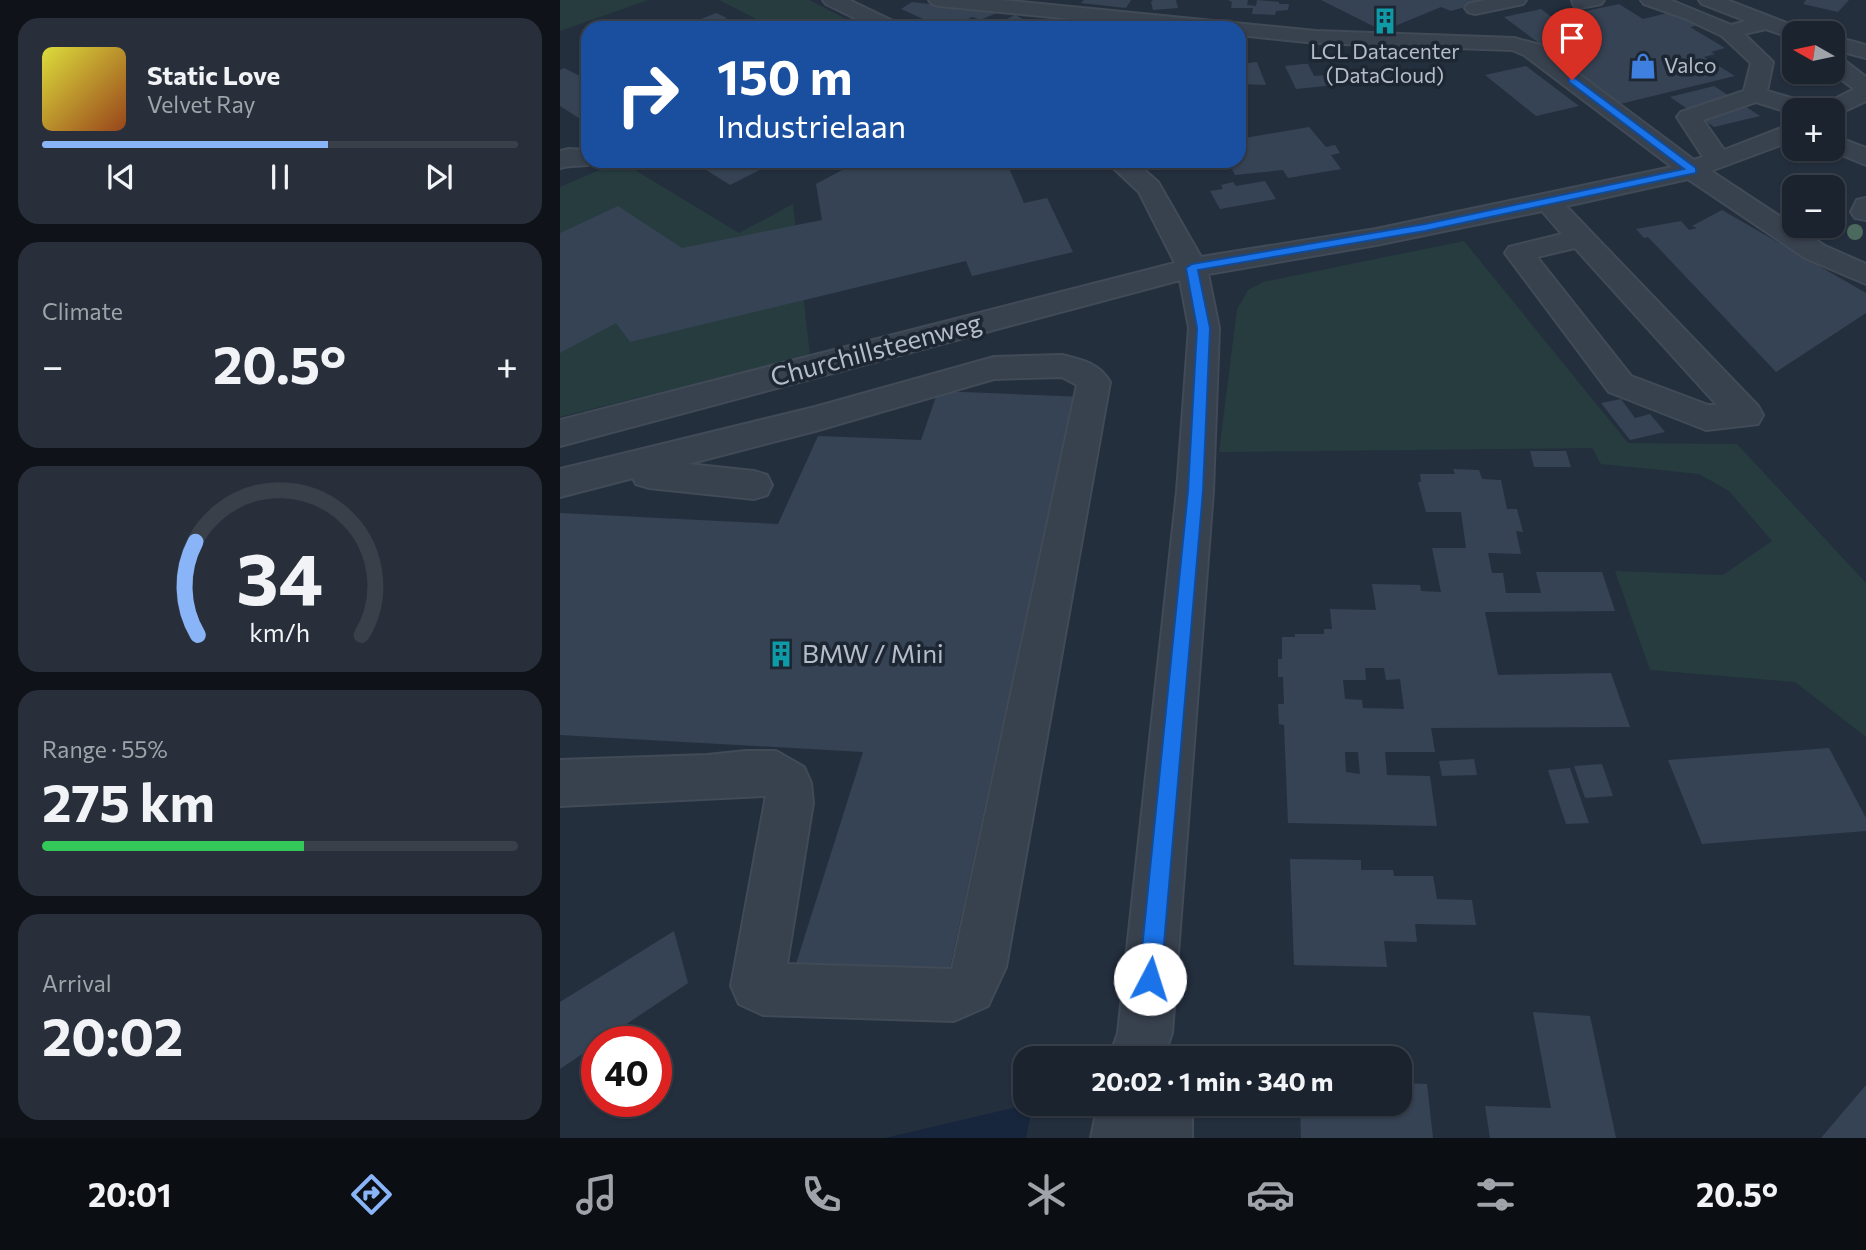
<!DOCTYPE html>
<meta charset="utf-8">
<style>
body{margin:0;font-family:Commissioner,sans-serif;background:#282f3a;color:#f1f3f6;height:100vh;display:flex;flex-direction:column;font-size:26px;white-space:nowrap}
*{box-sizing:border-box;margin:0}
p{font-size:23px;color:#a0a4aa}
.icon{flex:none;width:38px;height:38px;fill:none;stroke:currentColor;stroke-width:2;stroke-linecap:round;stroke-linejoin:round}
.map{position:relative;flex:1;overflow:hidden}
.side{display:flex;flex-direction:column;gap:18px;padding:18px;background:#0f1319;width:560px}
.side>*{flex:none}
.guide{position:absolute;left:21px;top:21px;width:665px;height:147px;border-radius:21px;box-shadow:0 2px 5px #0004,0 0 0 2px #39404a;background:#1a4fa0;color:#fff;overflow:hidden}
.needle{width:46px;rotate:279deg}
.buttons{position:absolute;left:1222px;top:21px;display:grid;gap:14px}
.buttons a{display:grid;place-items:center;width:63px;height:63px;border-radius:14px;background:#1b232e;box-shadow:0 2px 5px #0004,0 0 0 2px #39404a;font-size:35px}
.speed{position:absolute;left:21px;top:1026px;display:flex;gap:14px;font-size:35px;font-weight:700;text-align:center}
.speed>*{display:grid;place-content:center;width:91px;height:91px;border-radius:50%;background:#1b232e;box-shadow:0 2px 5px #0004,0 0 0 2px #39404a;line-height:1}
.speed .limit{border:10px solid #d22;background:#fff;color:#111}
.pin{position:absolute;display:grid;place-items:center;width:60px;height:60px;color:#fff;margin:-72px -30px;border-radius:50% 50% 50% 0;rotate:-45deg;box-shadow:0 0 7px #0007}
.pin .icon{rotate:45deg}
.me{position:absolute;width:77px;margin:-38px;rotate:5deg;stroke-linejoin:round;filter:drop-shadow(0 0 5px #0008)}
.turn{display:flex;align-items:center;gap:24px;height:147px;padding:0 21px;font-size:32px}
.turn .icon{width:91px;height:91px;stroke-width:2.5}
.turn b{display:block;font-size:49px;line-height:60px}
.big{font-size:52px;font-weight:700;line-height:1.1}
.side .card{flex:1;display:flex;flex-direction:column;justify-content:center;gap:10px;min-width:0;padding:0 24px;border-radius:21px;background:#282f3a}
.side .dial{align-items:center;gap:0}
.dial svg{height:182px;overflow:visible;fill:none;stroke:#39404a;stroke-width:7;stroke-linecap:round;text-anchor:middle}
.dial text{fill:#f1f3f6;stroke:none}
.song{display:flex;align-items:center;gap:21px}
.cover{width:84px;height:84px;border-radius:10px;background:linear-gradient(135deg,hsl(60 70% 55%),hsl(20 70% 35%))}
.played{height:7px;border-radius:4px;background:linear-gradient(90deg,#8ab4f8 60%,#39404a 60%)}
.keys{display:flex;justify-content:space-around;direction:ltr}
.heat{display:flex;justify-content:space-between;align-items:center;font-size:38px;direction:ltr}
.charge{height:10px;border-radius:5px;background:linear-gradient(90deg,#34c759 55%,#39404a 0)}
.trip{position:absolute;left:453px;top:1046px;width:399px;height:70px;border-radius:21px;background:#1b232e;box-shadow:0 2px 5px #0004,0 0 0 2px #39404a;font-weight:700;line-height:70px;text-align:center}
.tabs{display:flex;height:112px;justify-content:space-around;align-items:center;background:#0b0e12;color:#a0a4aa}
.tabs .icon{width:49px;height:49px}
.tabs .active{color:#8ab4f8}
.tabs b{font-size:32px;color:#f1f3f6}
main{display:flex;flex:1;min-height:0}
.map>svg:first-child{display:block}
.green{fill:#263c3f}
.water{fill:#17263c}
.building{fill:#364354;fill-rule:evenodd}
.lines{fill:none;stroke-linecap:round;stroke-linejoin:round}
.minor-casing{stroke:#414a57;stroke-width:4}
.minor{fill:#38414e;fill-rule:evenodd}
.tree{fill:#4b6a5d}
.route{fill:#1a73e8;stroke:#114b97;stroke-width:2}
.labels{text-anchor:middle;stroke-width:7;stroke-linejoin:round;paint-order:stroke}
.far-poi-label{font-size:21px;fill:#b4bcc9;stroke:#1d2633}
.street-label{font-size:26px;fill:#b4bcc9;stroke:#1d2633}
.poi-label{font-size:26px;fill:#b4bcc9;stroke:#1d2633;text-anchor:start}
</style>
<main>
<section class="side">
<div class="card">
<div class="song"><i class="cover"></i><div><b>Static Love</b><p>Velvet Ray</p></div></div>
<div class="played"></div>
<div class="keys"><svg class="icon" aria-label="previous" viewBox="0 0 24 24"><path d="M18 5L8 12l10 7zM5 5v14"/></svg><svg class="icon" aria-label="pause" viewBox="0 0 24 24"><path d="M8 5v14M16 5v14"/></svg><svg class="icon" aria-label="next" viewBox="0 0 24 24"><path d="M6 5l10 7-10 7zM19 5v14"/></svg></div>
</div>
<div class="card"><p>Climate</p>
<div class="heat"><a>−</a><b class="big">20.5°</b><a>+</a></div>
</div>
<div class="card dial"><svg viewBox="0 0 100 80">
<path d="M14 69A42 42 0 1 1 86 69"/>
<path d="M14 69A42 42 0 0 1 13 28" stroke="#8ab4f8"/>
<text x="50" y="56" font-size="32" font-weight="700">34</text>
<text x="50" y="72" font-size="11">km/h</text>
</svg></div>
<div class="card"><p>Range · 55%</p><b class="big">275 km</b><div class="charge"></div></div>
<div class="card"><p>Arrival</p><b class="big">20:02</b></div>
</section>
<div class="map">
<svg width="1306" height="1138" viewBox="0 0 1306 1138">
<rect width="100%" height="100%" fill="#242f3e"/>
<path class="green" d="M0,0h88l-88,31z
M159,0h90l55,28h-90z
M60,161l119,72 54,-29 17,151 -250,62v-230z
M904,241l164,202 109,1 129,139v154l-71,-55 -145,-12 -35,-99 108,4 49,-34 -43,-50 -30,-17 -98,-10 -9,-16 -373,4 18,-143 11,-19 15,-8z"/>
<path class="water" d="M470,1104h3l-7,34h-141z"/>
<path class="building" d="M524,0h47l-5,8 -45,-5z
M593,0h23l2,8 -25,2 -2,-8z
M668,0h20l-1,5 9,1 1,-6 22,2v2h10l-1,6 -12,1 -1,4 -23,-1 1,-6h-22l1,-6z
M761,0h166v1l-36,10 -10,-4 -58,24z
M1246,0h43l-11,12 -35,-8z
M352,2l87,10 -19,8 -7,-3 -30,11 -42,-19z
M1059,4l24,15 29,-7 24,14 -6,1 35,21 -14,4 4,2 -11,3 31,19 -115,28 -116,-87 37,-8 12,9z
M156,13l11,5 -24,10 -17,-3z
M455,15l14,7 6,-3 20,9 1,-5h16v5h-57l6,-3 -14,-6z
M697,62l9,23 -27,-1v-20z
M743,64h5l6,12 16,-1 6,10 -40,4 -11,-23z
M966,66l53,40 -43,10 -51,-41z
M4,68l24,12v44l-28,-18v-36z
M1154,86l46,30 -46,11 -44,-30z
M749,127l17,20 9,-2 5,8 -9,2 10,14 -53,9 -5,-8 -48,5 -7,-14h11v-22z
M132,161h85l-47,24z
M299,161h147l18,42 23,-5 26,54 -101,24 -6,-15 -336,81 -14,-19 -56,30v-120l58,-27 64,42 140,-28 -6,-36z
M705,181l11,18 -56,10 -10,-18 13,-2 -2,-4 12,-3 3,4z
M1162,210l144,83v20l-90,59 -128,-135 -4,1 -8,-9 45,-8 8,9 8,-2 -5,-2z
M378,391l146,6 -24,113 -11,-1 -101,468 -153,-10 68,-215 -303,-17v-222l218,11 40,-88 103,4z
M1061,399l14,19 15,-4 15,18 -35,8 -29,-37z
M970,451h36l5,16h-37z
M893,469l26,1 3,9 19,1 6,29h10l6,23 -7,-1 5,23 -33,-1 4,20h11l3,20h35l-5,-21h66l13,39 -130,1 13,63 113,-2 19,54 -199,1 4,24h-50l2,23 43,1 7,50 -149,-3 -4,-98 -5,-1 -1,-20h6l-1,-27h-5v-18h4v-22h13v-3h29v-5h8l-2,-20 46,1 -4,-26 48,1 1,6 20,1 -9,-44h34l-5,-36h-35l-8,-30h3l-1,-8h35zM805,668h19l2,12 14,-1 4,30 -41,-1 -1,-8 -17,-1 -2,-19h23zM785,752h13l2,22 -14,-2z
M1269,748l37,70v13l-164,13 -34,-84z
M914,759l3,16 -35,1 -3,-15z
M1042,764l11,32 -28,2 -11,-32z
M1010,768l19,55 -23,1 -18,-54z
M730,859l71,1v10h32l1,6h39l4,23 35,1 4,25 -61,-1 2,18 -33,-1 3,26 -93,-2z
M114,931l14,52 -87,58h-4v3l-37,25v-67z
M973,1012l57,4 26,122h-126l-5,-32 66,2z
M840,1083l27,1 6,54h-132l-1,-34h100z
M1306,1085v53h-45z"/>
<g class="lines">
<g class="minor-casing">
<path id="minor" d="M263,0h26l50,24 3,4h-27l-49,-24z
M369,0h72l315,31 198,7 26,7 154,115 9,-3 -26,-40 4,-5 63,-21 7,-28 -29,-27 -38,-18 -40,-14 -3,-4h29l61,25 15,-4 -44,-17 -3,-4h28l75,29 3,4h-11v6l-28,-10 -22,5 29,28 -6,29 48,14 4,5h-25v4l-38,-12 -53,18 21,30 70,-27v17l-83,31 114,75 41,18v20l-61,-26 -117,-79 -122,27 192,200 5,9 -5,9 -52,6 -97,-38 -104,-139 4,-6 53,-13 -20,-23 -166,34 -168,29 11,54 -6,163 -41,542 -9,26h-54l9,-26 59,-542 12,-163 -9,-48 -620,166v-26l615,-157 -36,-71 -33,-31h28l24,21 43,75 175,-28 296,-62 -148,-112 -12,-5 -196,-7 -77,-8v-7h-75l-225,-22 -7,-2zM1015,248l142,157h-9l-77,-29 -94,-119z
M925,0h41l-3,4 -48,10 -7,-2 -3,-4 3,-4z
M1012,0h32l-3,4 -20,4 -7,-2z
M1272,36l34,9v13l-34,-9z
M1272,55l8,2 26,20v24l-34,16v-7h-13l4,-5 31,-16 -23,-17z
M1272,135l34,13v17l-39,-16h5z
M9,149l19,1v11h10c-10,7 -25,3 -38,7v-17z
M1306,198v22l-11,-2 -4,-6 6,-12z
M502,355c20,5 37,8 48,27l-104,585 -18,39 -34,15 -191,-6 -24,-11 -8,-18 35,-190 -206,10v-46l147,-5 39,-4h30l28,16 7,16 2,20 -26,161 165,5 125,-584 -15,-8 -68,2 -179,52 -127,33 66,7 13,4 5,10 -5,10 -13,4 -105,-11 -13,-4 -3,-6 -73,19v-28l255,-62 179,-50z
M538,1104h94v34h-101z"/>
</g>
<use href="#minor" class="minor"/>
</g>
<circle class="tree" cx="1295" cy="232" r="8"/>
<path class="route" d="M1009,78h6l121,90v5l-271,58 -227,39 12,58 -7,163 -42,488 -3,8 -8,3 -7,-3 -4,-8 49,-488 9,-163 -11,-60 6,-4 233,-40 259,-55 -115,-87z"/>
<defs>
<g id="building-bare" transform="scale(2.1)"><path d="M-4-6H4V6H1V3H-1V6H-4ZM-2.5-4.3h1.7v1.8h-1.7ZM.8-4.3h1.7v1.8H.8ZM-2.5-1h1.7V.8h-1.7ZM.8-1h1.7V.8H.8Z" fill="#0f9aa8" stroke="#1d2633" stroke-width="2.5" paint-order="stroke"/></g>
<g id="shop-bare" transform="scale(2.1)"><path d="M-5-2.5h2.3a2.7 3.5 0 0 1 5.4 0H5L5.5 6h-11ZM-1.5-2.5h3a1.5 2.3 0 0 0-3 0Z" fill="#3f7fe0" stroke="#1d2633" stroke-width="2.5" paint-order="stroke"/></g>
</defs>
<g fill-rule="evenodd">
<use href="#building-bare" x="825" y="21"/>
<use href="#shop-bare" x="1083" y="66"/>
<use href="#building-bare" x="221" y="654"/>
</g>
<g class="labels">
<g class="far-poi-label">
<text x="825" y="59">LCL Datacenter<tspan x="825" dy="24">(DataCloud)</tspan></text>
<text x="1104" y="73" text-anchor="start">Valco</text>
</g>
<g class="street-label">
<text transform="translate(316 350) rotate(-15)" y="9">Churchillsteenweg</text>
</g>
<g class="poi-label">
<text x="242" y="663">BMW / Mini</text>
</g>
</g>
</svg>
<div class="buttons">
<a><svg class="needle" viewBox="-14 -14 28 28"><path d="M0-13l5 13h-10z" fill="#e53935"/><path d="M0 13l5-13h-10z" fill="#a0a4aa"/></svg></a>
<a>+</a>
<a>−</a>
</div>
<div class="speed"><div class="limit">40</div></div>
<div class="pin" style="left:1012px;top:80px;background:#d93025"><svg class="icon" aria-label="arrive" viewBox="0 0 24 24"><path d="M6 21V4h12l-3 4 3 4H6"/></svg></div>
<svg class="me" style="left:590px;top:979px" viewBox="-20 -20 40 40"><circle r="19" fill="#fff"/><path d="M0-13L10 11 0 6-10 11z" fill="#1a73e8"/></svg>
<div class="trip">20:02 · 1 min · 340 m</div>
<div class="guide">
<div class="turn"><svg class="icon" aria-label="right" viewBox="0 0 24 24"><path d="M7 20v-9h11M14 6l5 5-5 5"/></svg><div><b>150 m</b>Industrielaan</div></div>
</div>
</div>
</main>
<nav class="tabs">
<b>20:01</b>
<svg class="icon active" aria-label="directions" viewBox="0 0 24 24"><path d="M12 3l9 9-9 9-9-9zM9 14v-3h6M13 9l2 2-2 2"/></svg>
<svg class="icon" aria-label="music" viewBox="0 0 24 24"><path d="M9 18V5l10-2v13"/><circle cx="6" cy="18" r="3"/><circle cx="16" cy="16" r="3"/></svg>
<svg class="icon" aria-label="phone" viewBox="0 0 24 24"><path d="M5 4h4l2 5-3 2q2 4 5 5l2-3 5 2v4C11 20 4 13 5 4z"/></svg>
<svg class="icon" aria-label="climate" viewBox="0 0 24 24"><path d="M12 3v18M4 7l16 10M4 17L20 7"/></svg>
<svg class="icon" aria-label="car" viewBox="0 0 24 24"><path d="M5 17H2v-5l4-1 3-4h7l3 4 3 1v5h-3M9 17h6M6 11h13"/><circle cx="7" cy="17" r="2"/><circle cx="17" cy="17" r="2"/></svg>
<svg class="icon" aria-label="filters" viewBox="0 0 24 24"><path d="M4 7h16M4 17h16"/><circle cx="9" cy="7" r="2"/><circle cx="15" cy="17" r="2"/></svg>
<b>20.5°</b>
</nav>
